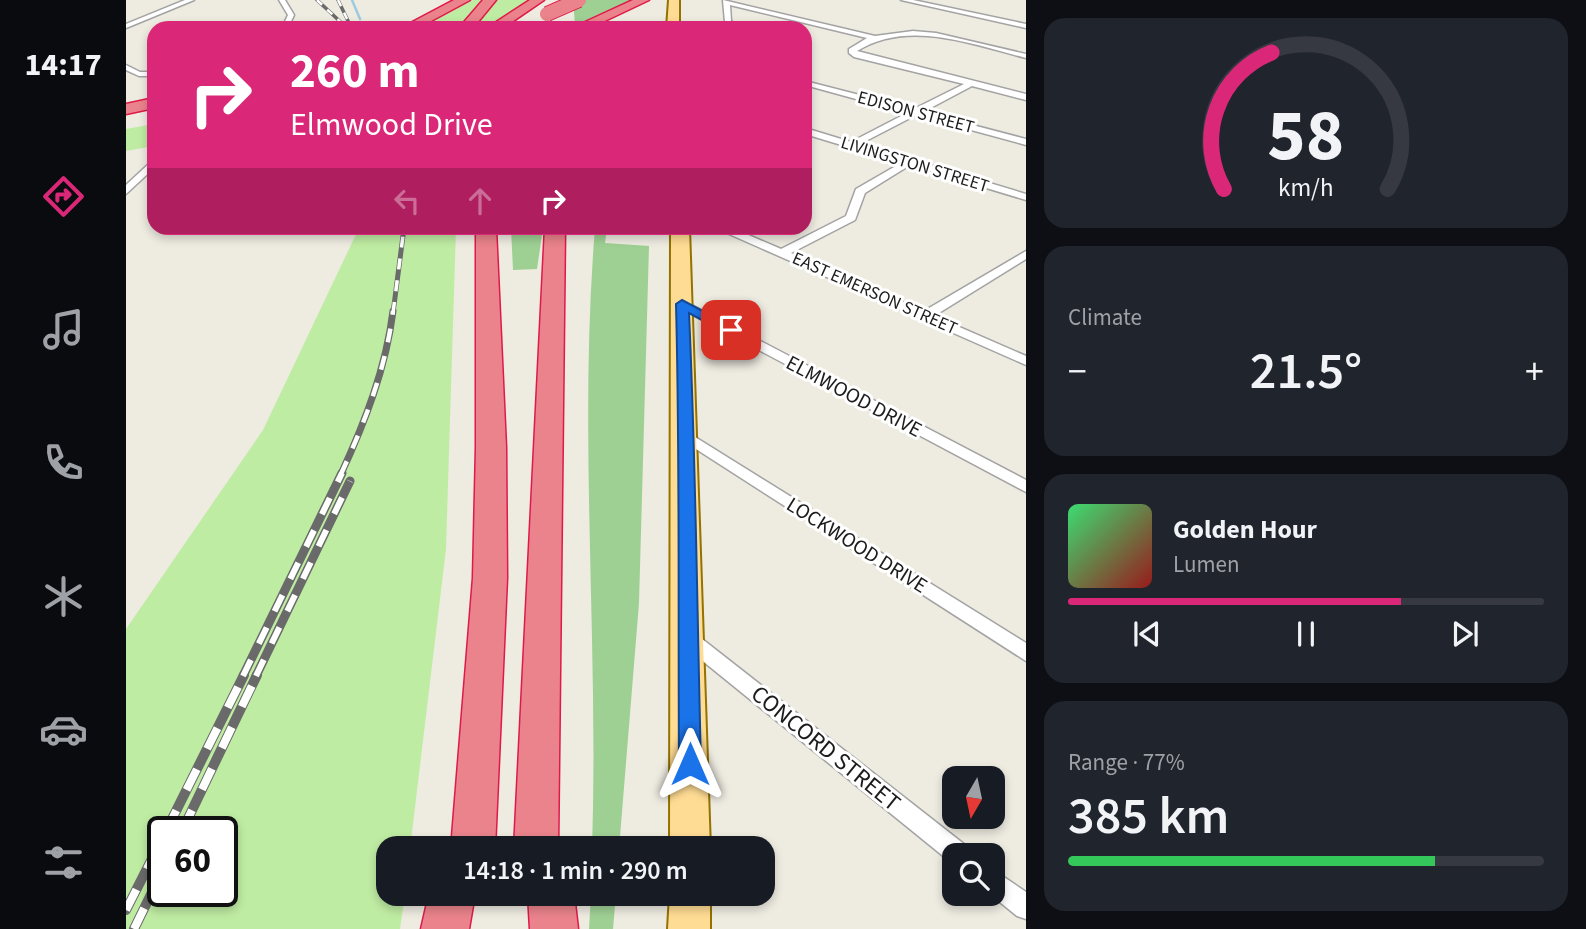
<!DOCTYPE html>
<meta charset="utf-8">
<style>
body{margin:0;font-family:"Source Sans 3",sans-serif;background:#20242c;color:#f1f3f6;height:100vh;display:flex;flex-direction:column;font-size:26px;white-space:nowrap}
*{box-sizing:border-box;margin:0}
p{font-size:23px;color:#9ea1a6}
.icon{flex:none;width:38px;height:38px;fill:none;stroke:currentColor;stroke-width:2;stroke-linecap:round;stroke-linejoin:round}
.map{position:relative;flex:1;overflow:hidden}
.panel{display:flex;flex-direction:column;gap:18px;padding:18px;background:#0d0f14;width:560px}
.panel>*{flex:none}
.top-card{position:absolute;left:21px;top:21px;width:665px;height:214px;border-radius:21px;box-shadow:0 4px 10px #0003;background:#db2777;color:#fff;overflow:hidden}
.needle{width:46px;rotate:189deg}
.fabs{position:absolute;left:816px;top:766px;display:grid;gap:14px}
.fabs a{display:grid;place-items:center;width:63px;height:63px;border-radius:14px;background:#171b24;box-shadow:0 4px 10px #0003;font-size:35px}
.speed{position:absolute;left:21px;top:816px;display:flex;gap:14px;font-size:35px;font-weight:700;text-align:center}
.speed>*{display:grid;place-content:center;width:91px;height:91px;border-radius:50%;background:#171b24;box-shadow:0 4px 10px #0003;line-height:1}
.speed .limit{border:4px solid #111;border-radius:10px;background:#fff;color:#111}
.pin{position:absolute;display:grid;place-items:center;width:60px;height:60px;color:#fff;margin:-30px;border-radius:14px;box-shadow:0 4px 10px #0006}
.me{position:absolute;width:77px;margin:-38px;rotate:0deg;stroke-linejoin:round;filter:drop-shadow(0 0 5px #0008)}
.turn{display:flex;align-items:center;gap:24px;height:147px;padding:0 28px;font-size:32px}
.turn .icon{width:91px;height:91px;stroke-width:2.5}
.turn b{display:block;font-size:49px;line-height:60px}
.lanes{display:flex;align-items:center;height:66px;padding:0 28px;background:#0003;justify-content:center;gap:35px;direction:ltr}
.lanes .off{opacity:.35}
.big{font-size:52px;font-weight:600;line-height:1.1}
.panel .card{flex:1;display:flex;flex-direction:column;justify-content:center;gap:10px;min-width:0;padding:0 24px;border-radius:21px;background:#20242c}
.panel .dial{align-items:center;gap:0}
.dial svg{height:182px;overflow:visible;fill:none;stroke:#363941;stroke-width:7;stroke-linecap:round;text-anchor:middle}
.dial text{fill:#f1f3f6;stroke:none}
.song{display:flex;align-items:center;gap:21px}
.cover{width:84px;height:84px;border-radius:10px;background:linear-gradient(135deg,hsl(140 70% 55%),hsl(0 70% 35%))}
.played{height:7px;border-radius:4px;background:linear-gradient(90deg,#db2777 70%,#363941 70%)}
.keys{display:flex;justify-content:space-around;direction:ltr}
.heat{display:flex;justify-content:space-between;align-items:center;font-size:38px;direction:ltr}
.charge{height:10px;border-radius:5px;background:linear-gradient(90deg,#34c759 77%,#363941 0)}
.trip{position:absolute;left:250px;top:836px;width:399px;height:70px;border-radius:21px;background:#171b24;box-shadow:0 4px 10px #0003;font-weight:600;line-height:70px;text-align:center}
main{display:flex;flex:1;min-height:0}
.tabs{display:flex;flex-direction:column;width:126px;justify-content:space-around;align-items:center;background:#090b0e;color:#9ea1a6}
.tabs .icon{width:49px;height:49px}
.tabs .current{color:#db2777}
.tabs b{font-size:32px;color:#f1f3f6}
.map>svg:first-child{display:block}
.grass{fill:#bfeca3;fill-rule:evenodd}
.forest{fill:#9ed093}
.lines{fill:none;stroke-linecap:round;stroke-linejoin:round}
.stream{stroke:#9ec9de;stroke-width:2.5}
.minor-casing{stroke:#a3a3a3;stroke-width:3}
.primary-casing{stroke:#937200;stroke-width:4}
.motorway-casing{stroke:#df1a49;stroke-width:3}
.minor{fill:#fff;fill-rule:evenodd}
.primary{fill:#ffdc94;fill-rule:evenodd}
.motorway{fill:#ea838b;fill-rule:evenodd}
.rail-far4-casing{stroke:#6a6a6a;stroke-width:3.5}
.rail-far3-casing{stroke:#6a6a6a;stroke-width:5}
.rail-far2-casing{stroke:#6a6a6a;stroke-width:7}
.rail-far1-casing{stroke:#6a6a6a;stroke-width:9}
.rail-casing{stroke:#6a6a6a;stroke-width:10}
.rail-far4{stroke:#fff;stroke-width:2.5;stroke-dasharray:7;stroke-linecap:butt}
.rail-far3{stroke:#fff;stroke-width:3.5;stroke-dasharray:11;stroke-linecap:butt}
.rail-far2{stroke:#fff;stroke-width:4.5;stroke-dasharray:14;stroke-linecap:butt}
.rail-far1{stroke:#fff;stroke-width:6;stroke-dasharray:18;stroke-linecap:butt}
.rail{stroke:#fff;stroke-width:8;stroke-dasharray:23;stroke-linecap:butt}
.motorway-bridge-casing{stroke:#df1a49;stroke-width:16;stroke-linecap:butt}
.motorway-bridge{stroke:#ea838b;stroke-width:14}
.route{fill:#1a73e8;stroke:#114b97;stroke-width:2}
.labels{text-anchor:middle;stroke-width:6;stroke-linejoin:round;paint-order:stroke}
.far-street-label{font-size:18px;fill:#1c1c1c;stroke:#fff}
.street-label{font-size:21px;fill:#1c1c1c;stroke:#fff}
.near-street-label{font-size:24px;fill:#1c1c1c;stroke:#fff}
</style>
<main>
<nav class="tabs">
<b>14:17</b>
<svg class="icon current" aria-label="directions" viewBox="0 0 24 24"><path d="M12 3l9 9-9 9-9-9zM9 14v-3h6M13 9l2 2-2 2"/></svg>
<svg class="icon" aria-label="music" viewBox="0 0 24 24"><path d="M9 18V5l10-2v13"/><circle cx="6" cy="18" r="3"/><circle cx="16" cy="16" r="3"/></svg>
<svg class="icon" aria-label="phone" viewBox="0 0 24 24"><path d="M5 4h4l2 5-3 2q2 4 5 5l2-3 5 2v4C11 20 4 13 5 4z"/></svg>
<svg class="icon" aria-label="climate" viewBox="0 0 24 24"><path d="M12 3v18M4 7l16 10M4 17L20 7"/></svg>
<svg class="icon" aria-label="car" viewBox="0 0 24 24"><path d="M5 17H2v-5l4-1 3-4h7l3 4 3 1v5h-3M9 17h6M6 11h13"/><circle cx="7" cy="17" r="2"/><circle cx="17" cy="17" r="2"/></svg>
<svg class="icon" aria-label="filters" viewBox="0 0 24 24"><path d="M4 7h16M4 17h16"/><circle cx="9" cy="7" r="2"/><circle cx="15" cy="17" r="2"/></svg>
</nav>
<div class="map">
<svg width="900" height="929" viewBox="0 0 900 929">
<rect width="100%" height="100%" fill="#eeebe1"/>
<path class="grass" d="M347,0h13l-23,28h-29l2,-2 -8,-2z
M371,0h34l-44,28h-16z
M28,124v22l-28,5v-22z
M233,228h97l-10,321 -36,300h-22v45h17l-5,35h-274v-300l137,-199zM37,831h59v60h-59z"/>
<path class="forest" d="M447,0h58l-56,25z
M385,228h32l-6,41 -24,1z
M469,228h12l-2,15 44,3 -10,357 -20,246h-27c7,-207 -14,-415 3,-621z
M465,894h25l-3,35h-24z"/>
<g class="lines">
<path class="stream" d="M226,0l8,19"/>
<g class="minor-casing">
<path id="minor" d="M59,0h9l-68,28v-4z
M153,0h6l9,15 -6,13h-6l6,-13z
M597,0l152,36 38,-5 23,2 90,21v4c-55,-14 -118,-39 -169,-7l169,43v6l-54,-14 -49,26 103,27v6l-110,-30 -56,29 166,50v6l-116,-35 -45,28 -10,27 -64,33 133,58 102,-60v8l-92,57 92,40v9l-306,-135 -1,-2h13l49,21 65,-33 10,-27 45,-26 -96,-29v-6l46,14 56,-29 -102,-28v-4l109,28 50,-25 -110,-27 -5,-4v-4l18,-11 -137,-33 1,16 9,6 -6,1 -9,-6z
M775,0h12l113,24v4z
M0,65l14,7h14v4h-15l-13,-6z
M28,159v9l-28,26v-9z
M556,300l344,180v12l-348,-185 -2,-3z
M561,432l339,211v18l-344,-221 -3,-3z
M564,632l7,3 272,213 4,8h-19l-1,8 -270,-219 -3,-5 3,-5z
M866,869l34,23v27l-9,-3 -27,-22h2z"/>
</g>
<g class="primary-casing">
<path id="primary" d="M543,0h10v28h-12z
M545,228h18l21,621h-40z
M544,894h40v35h-42z"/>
</g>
<g class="motorway-casing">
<path id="motorway" d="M328,0h16l-52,28h-17z
M357,0h13l-23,28h-14z
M404,0h14l-41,28h-16z
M507,0h16l-59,28h-18z
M28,98v10l-28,6v-10z
M350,228h20l10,219 1,131 -12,271h-44l22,-271 3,-131z
M419,228h20l-7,621h-44z
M303,894h46l-6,35h-48z
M402,894h46l4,35h-48z"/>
</g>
<use href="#minor" class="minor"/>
<use href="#primary" class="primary"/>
<use href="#motorway" class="motorway"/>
<g class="rail-far4-casing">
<path id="rail-far4" d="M191,0l30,28
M212,0l12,25"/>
</g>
<g class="rail-far3-casing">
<path id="rail-far3" d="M267,313l11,-85"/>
</g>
<g class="rail-far2-casing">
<path id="rail-far2" d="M215,474c24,-52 45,-106 52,-163"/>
</g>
<g class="rail-far1-casing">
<path id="rail-far1" d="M117,676l99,-203
M130,676l94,-195"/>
</g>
<g class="rail-casing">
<path id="rail" d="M40,831l78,-156
M56,831l75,-156
M0,910l37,-73
M8,929l29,-59"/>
</g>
<use href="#rail-far4" class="rail-far4"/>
<use href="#rail-far3" class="rail-far3"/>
<use href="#rail-far2" class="rail-far2"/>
<use href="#rail-far1" class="rail-far1"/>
<use href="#rail" class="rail"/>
<g class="motorway-bridge-casing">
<path id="motorway-bridge" d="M421,14l32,-14"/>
</g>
<use href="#motorway-bridge" class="motorway-bridge"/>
</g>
<path class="route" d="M556,300l56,30 -12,3 -37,-20c7,150 8,301 12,451l-3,7 -8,3 -8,-3 -3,-7c-1,-153 1,-307 -3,-460z"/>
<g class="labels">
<g class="far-street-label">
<text transform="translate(790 112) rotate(15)" y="6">EDISON STREET</text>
<text transform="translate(789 164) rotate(17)" y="6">LIVINGSTON STREET</text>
<text transform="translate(749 293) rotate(24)" y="6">EAST EMERSON STREET</text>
</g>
<g class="street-label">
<text transform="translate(728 396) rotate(28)" y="7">ELMWOOD DRIVE</text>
<text transform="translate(731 545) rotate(32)" y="7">LOCKWOOD DRIVE</text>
</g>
<g class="near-street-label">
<text transform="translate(700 748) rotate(39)" y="8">CONCORD STREET</text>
</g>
</g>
</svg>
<div class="fabs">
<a><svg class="needle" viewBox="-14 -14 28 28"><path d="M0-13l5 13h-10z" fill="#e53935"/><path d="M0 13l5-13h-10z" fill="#9ea1a6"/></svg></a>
<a><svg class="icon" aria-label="search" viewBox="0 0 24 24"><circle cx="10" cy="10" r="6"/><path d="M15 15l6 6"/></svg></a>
</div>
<div class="speed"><div class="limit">60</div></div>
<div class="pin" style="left:605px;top:330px;background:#d93025"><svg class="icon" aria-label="arrive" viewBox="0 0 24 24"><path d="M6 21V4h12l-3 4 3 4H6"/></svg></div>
<svg class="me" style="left:564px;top:764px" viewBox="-20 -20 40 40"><path d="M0-17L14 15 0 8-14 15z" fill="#1a73e8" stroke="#fff" stroke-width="4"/></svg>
<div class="trip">14:18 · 1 min · 290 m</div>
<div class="top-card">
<div class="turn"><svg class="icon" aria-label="right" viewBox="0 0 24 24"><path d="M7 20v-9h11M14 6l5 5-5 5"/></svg><div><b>260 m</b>Elmwood Drive</div></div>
<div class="lanes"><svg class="icon off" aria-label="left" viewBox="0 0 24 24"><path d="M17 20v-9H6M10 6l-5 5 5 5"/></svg><svg class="icon off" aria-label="ahead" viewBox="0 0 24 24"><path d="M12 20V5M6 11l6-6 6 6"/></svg><svg class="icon" aria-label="right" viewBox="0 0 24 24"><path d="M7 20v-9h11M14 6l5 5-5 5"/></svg></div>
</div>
</div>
<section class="panel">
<div class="card dial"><svg viewBox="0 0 100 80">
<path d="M14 69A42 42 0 1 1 86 69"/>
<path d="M14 69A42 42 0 0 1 35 9" stroke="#db2777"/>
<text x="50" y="56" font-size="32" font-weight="700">58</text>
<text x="50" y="72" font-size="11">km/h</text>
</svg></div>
<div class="card"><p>Climate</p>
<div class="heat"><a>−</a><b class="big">21.5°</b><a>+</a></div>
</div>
<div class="card">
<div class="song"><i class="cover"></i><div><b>Golden Hour</b><p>Lumen</p></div></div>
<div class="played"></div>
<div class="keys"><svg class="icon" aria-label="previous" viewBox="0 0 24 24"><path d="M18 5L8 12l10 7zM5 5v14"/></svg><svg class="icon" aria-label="pause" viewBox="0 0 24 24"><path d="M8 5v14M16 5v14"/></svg><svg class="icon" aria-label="next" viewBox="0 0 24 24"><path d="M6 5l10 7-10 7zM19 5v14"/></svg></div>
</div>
<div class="card"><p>Range · 77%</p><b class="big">385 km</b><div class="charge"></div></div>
</section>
</main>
